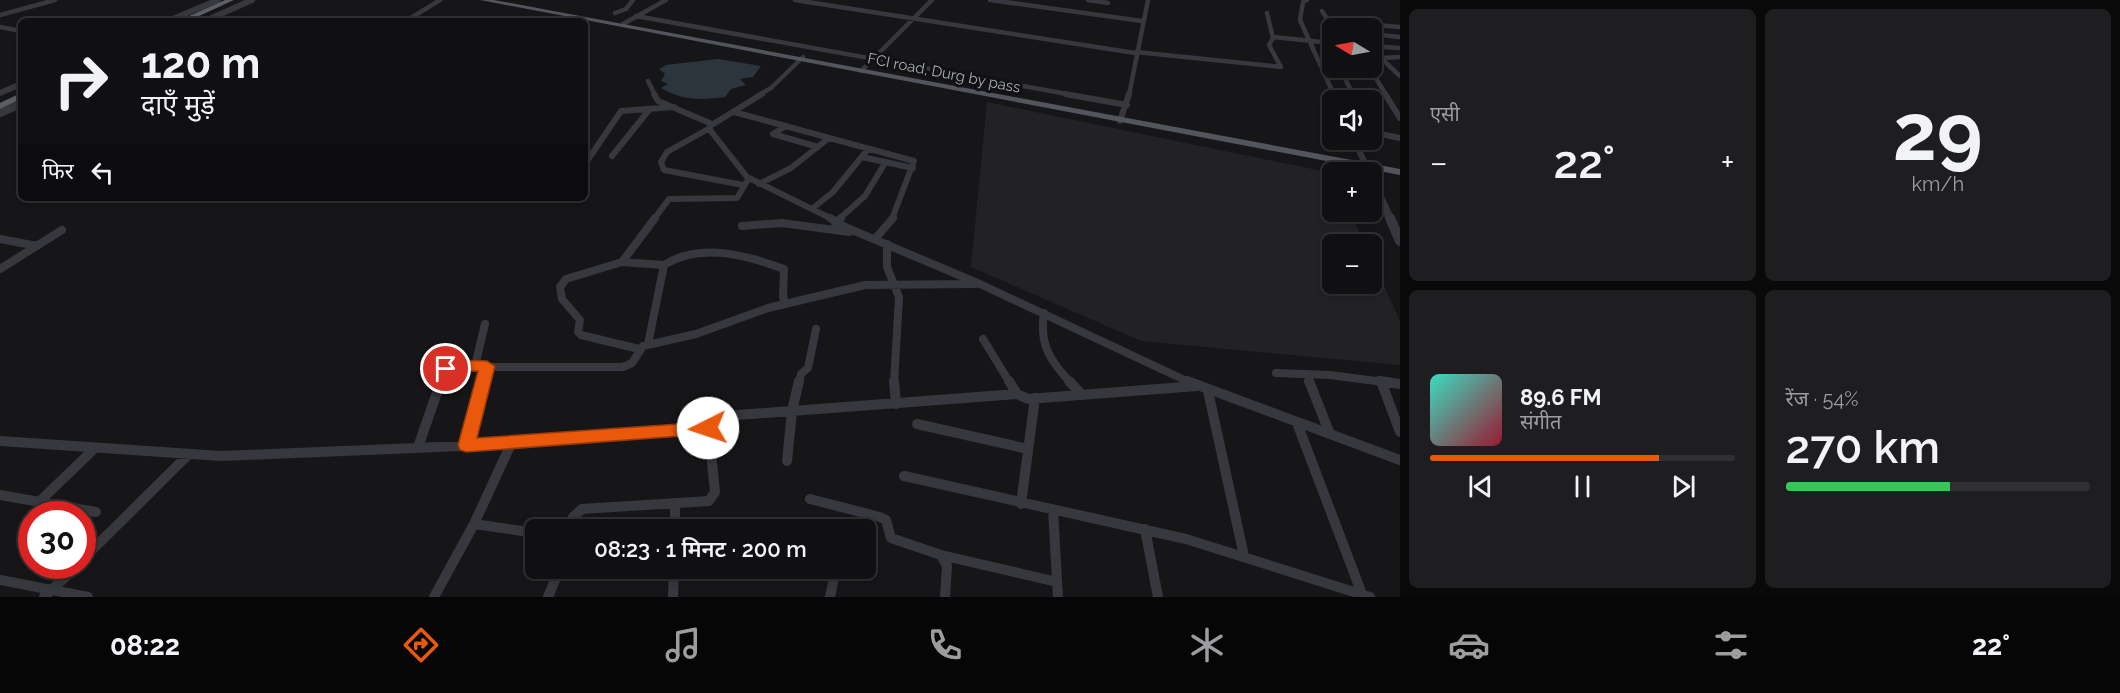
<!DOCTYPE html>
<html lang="hi">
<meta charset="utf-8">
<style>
body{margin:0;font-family:Raleway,"Noto Sans Devanagari",sans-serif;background:#1e1e20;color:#f1f3f6;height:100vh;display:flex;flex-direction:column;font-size:22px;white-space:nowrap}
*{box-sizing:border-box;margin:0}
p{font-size:20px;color:#9c9d9f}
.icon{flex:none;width:33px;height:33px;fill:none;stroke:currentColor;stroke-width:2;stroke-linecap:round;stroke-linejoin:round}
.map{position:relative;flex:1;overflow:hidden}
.panel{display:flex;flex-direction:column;gap:9px;padding:9px;background:#09090a;width:720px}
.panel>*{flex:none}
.guide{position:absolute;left:18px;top:18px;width:570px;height:183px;border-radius:9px;box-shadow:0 3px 9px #0003,0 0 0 2px #303032;background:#101012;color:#f1f3f6;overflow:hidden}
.needle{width:39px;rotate:280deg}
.controls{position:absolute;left:1322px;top:18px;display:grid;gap:12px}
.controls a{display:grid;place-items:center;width:60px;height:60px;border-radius:9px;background:#101012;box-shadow:0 3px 9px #0003,0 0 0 2px #303032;font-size:30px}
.speed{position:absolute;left:18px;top:501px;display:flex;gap:12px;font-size:30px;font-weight:700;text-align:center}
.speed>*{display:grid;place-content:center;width:78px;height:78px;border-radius:50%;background:#101012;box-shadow:0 3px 9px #0003,0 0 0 2px #303032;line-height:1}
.speed .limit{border:9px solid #d22;background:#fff;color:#111}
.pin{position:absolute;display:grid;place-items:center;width:51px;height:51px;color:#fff;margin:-26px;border:3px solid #fff;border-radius:50%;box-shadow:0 2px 6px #0007}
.me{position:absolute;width:66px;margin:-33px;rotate:266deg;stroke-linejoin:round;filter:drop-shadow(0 0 4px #0008)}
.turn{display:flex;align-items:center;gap:21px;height:126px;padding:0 24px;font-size:27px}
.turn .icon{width:78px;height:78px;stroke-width:2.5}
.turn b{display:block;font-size:42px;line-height:51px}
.then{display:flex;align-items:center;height:57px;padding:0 24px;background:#0003;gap:12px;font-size:22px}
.big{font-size:45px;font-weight:600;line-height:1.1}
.panel .card{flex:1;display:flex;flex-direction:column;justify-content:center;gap:9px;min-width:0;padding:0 21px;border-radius:9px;background:#1e1e20}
.panel .dial{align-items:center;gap:0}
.dial b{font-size:78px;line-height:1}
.song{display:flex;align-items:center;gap:18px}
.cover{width:72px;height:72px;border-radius:9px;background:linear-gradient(135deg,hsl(170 70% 55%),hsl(350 70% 35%))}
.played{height:6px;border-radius:3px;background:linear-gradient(90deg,#ea580c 75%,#303032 75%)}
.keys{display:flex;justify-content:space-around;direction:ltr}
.heat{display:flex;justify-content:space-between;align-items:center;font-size:33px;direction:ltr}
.charge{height:9px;border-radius:4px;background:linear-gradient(90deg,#34c759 54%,#303032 0)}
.panel .tiles{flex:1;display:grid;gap:9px;grid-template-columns:repeat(2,1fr)}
.trip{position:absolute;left:525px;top:519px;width:351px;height:60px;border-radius:9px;background:#101012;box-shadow:0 3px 9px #0003,0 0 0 2px #303032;font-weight:600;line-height:60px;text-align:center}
.menu{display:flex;height:96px;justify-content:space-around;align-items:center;background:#060607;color:#9c9d9f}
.menu .icon{width:42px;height:42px}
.menu .active{color:#ea580c}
.menu b{font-size:27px;color:#f1f3f6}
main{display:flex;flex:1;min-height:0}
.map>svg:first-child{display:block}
.built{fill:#222225}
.water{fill:#2c353c}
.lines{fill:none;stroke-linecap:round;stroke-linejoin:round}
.minor-far3{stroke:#37383d;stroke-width:4.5}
.minor-far2{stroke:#37383d;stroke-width:6}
.minor-far1{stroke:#37383d;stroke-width:8}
.minor{stroke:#37383d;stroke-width:10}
.tertiary-far2{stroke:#37383d;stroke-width:6}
.tertiary-far1{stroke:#37383d;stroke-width:8}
.tertiary{stroke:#37383d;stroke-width:10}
.primary{fill:#53555c;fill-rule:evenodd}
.trunk{fill:#5b5e65;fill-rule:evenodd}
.route{fill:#ea580c;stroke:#983908;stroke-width:1.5}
.labels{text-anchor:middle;stroke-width:6;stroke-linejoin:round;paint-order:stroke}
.far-street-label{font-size:15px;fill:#a8adb8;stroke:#111113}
</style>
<main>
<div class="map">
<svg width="1400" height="597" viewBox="0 0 1400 597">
<rect width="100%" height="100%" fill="#161618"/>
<path class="built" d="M987,102l345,71v39h18l15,32h-33v40h39v-27l29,64v44l-259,-24 -170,-74z"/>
<path class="water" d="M718,59l43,7 -8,11 -13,2 6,6 -15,4 -6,8c-23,3 -43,4 -64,-9l7,-4 -7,-3 4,-7 -6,-5 7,-4z"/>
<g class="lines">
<path class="minor-far3" d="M795,0l340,53
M990,0l152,21
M1088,0l20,3
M1307,0l-4,2 -3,18 34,75
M1322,11l11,17
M615,13l11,-4 7,-9
M0,15l55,-15
M636,16l437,79
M406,21l34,-21
M1326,21l74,6
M623,24l43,-24
M0,27l21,4
M1371,34l29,3
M1273,37l59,6
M1371,46l29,2
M1136,52l145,15 -12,-22 4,-7 -6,-25
M1400,57l-19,1 19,18
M1340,68l13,27
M1370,68l16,27
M861,71l71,-71
M648,81l7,14
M759,95l12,-7 32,-31
M1129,95l19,-95"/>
<path class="minor-far2" d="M654,94l4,7 54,23
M762,94l-52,32v4l37,47 85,42
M1065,94l62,11
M1333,94l3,6
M1352,94l3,6
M1385,94l15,24
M734,112l180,49 -22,58
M1120,121l9,-27
M786,126l-13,8 45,13
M710,128l-43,24 -6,10 3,8 79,15
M1371,132l29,6
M1354,140l10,21
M612,156l37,-46
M862,157l51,11
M585,164l36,-53 53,-4
M759,184l32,-16 38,-30
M813,208l20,-16 35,-43
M654,219l15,-20 68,-1 12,-20
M839,219l26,-23 20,-33"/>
<path class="minor-far1" d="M830,218l15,9 135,57 211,99
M835,223l6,-5
M742,226l40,-3 67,9
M0,239l37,7
M875,239l18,-21
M887,244v23l12,30 -5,86
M622,262l33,-44
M0,269l62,-39
M1044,313c-5,31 6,48 27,70
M983,339l27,44
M648,344l16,-79c36,-23 82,-10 120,4l-1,28 3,7
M639,349l-58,-14 -3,-3 2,-12 -18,-21 -2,-12 6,-8 56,-17 42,3
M475,366l10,-42
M1276,373l54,2 61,8
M1306,374l4,9
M440,383l9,-16h174l9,-4 11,-17 53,-12 72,-26 97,-23 110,-1
M483,383l4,-16
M799,383l2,-9 7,-6 8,-39"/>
<path class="minor" d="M894,381l2,23
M1009,381l8,13 11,5 169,-13
M1069,381l13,14
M1187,381l213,79
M1309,381l21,53
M1379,381l21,3
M1381,381l19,51
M1208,391l36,165
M1297,423l65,171
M917,424l111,25
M0,441l221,15 290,-12 197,-16
M466,445l17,-64
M418,447l23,-66
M787,461l5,-50 7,-30
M904,476l282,63 184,58
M0,495l96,17
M810,499l70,18 6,3 5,18 50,17 6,11 -2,31
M39,502l55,-53
M675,504v26
M1021,504l14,-106
M1053,510l5,87
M474,524l62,9
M1145,529l13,68
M570,530l3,-13 9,-8 127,-8 6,-9 -7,-69 3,-6 306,-23
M941,555l116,27
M82,560l107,-106
M0,580l88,17
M44,597l33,-31
M434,597l40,-73 37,-80
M548,597l12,-29
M673,597l1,-29
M830,597l5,-24"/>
<path class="tertiary-far2" d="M168,21l50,-21
M205,21l47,-21
M0,93l21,-9"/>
<path class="tertiary-far1" d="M0,113l21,-9
M1371,177l19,42"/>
<path class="tertiary" d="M1390,218l10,23"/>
<path class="primary" d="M480,0h14l906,169v6z"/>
<path class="trunk" d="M225,0h9l-46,21h-10z
M21,93v6l-21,10v-6z"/>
</g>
<path class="route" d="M454,360l33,1 8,5 -18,72 231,-16 8,6 -8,6 -242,18 -6,-2 -2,-5 20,-74 -37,1 -3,-3 3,-4z"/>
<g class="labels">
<g class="far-street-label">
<text transform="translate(944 73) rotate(11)" y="5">FCI road, Durg by pass</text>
</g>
</g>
</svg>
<div class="controls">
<a><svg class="needle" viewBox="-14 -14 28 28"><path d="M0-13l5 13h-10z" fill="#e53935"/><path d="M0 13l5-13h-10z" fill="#9c9d9f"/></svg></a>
<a><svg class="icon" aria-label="sound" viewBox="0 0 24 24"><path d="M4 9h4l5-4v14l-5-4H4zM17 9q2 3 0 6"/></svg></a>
<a>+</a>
<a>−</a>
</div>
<div class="speed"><div class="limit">30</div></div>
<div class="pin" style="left:446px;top:369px;background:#d93025"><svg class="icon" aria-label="arrive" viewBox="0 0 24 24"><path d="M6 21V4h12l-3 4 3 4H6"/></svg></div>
<svg class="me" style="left:708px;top:428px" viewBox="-20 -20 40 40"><circle r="19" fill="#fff"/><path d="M0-13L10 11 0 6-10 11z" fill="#ea580c"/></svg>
<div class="trip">08:23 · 1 मिनट · 200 m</div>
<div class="guide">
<div class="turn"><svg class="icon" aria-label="right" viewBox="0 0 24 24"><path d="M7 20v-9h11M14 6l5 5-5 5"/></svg><div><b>120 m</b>दाएँ मुड़ें</div></div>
<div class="then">फिर<svg class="icon" aria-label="left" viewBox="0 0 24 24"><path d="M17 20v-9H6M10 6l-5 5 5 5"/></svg></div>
</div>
</div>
<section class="panel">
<div class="tiles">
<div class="card"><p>एसी</p>
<div class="heat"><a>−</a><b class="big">22°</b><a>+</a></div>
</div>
<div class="card dial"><b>29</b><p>km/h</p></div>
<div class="card">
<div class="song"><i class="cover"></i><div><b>89.6 FM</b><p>संगीत</p></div></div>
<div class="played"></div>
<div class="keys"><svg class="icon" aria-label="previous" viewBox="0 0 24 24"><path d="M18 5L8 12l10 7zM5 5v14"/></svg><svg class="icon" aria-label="pause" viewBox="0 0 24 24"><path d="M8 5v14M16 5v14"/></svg><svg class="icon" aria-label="next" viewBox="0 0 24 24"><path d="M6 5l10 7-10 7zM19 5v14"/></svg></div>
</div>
<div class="card"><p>रेंज · 54%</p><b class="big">270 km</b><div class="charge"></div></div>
</div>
</section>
</main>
<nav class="menu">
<b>08:22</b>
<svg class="icon active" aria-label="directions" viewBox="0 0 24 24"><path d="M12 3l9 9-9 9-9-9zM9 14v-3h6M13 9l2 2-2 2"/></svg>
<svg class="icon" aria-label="music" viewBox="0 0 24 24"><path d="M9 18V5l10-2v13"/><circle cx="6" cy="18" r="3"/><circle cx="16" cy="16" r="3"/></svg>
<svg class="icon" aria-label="phone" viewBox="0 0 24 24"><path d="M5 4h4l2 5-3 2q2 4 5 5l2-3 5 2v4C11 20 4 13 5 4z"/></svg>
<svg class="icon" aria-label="climate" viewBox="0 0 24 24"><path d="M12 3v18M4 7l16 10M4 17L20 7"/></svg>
<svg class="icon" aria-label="car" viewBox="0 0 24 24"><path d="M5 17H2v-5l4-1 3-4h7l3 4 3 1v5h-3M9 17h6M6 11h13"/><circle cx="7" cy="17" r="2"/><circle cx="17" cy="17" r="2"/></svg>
<svg class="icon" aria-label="filters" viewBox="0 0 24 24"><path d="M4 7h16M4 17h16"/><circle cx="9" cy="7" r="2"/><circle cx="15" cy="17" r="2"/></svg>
<b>22°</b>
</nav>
